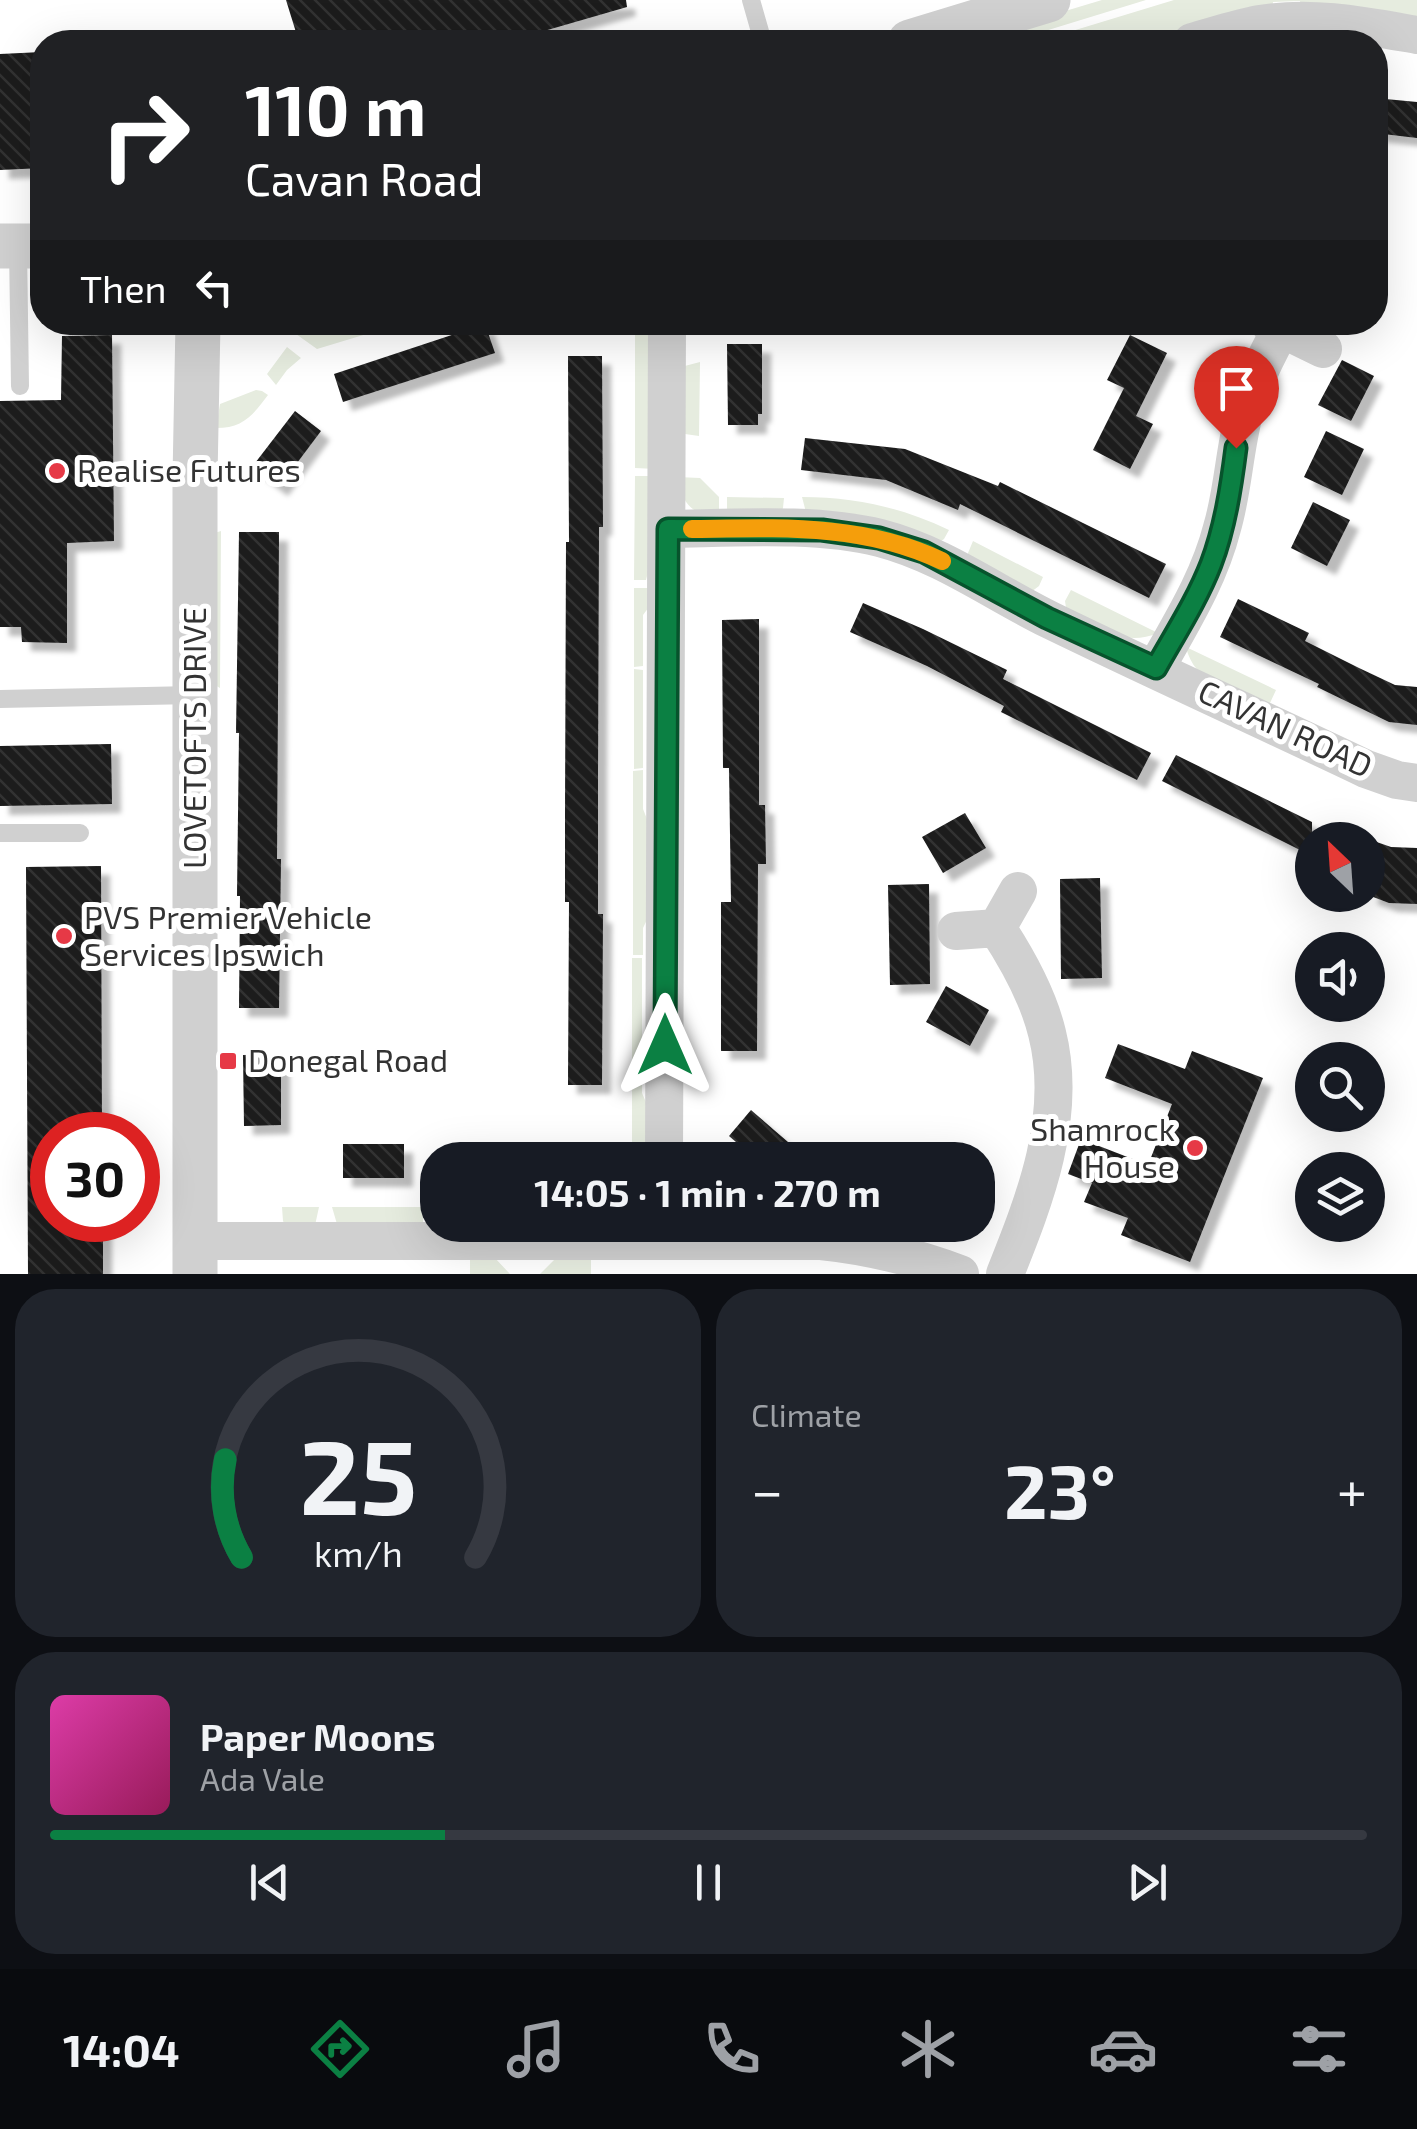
<!DOCTYPE html>
<meta charset="utf-8">
<style>
body{margin:0;font-family:"Exo 2",sans-serif;background:#20242c;color:#f1f3f6;height:100vh;display:flex;flex-direction:column;font-size:38px;white-space:nowrap}
*{box-sizing:border-box;margin:0}
p{font-size:32px;color:#9ea1a6}
.icon{flex:none;width:55px;height:55px;fill:none;stroke:currentColor;stroke-width:2;stroke-linecap:round;stroke-linejoin:round}
.map{position:relative;height:1274px;overflow:hidden}
.side{display:flex;flex-direction:column;gap:15px;padding:15px;background:#0d0f14;flex:1}
.side>*{flex:none}
.banner{position:absolute;left:30px;top:30px;width:1358px;height:305px;border-radius:40px;box-shadow:0 10px 40px #0002;background:#202124;color:#fff;overflow:hidden}
.needle{width:65px;rotate:335deg}
.tools{position:absolute;left:1295px;top:822px;display:grid;gap:20px}
.tools a{display:grid;place-items:center;width:90px;height:90px;border-radius:50%;background:#171b24;box-shadow:0 10px 40px #0002;font-size:50px}
.speed{position:absolute;left:30px;top:1112px;display:flex;gap:20px;font-size:50px;font-weight:700;text-align:center}
.speed>*{display:grid;place-content:center;width:130px;height:130px;border-radius:50%;background:#171b24;box-shadow:0 10px 40px #0002;line-height:1}
.speed .limit{border:15px solid #d22;background:#fff;color:#111}
.pin{position:absolute;display:grid;place-items:center;width:85px;height:85px;color:#fff;margin:-102px -42px;border-radius:50% 50% 50% 0;rotate:-45deg;box-shadow:0 0 10px #0007}
.pin .icon{rotate:45deg}
.me{position:absolute;width:110px;margin:-55px;rotate:0deg;stroke-linejoin:round;filter:drop-shadow(0 0 8px #0008)}
.turn{display:flex;align-items:center;gap:35px;height:210px;padding:0 50px;font-size:45px}
.turn .icon{width:130px;height:130px;stroke-width:2.5}
.turn b{display:block;font-size:70px;line-height:85px}
.then{display:flex;align-items:center;height:95px;padding:0 50px;background:#0003;gap:20px;font-size:38px}
.big{font-size:75px;font-weight:700;line-height:1.1}
.side .tile{flex:1;display:flex;flex-direction:column;justify-content:center;gap:15px;min-width:0;padding:0 35px;border-radius:40px;background:#20242c}
.side .dial{align-items:center;gap:0}
.dial svg{height:260px;overflow:visible;fill:none;stroke:#363941;stroke-width:7;stroke-linecap:round;text-anchor:middle}
.dial text{fill:#f1f3f6;stroke:none}
.song{display:flex;align-items:center;gap:30px}
.cover{width:120px;height:120px;border-radius:15px;background:linear-gradient(135deg,hsl(320 70% 55%),hsl(330 70% 35%))}
.played{height:10px;border-radius:5px;background:linear-gradient(90deg,#0b8043 30%,#363941 30%)}
.keys{display:flex;justify-content:space-around;direction:ltr}
.heat{display:flex;justify-content:space-between;align-items:center;font-size:55px;direction:ltr}
.side .tiles{flex:1;display:grid;gap:15px;grid-template-columns:1fr 1fr}
.tile:last-child{grid-column:span 2}
.trip{position:absolute;left:420px;top:1142px;width:575px;height:100px;border-radius:40px;background:#171b24;box-shadow:0 10px 40px #0002;font-weight:700;line-height:100px;text-align:center}
.menu{display:flex;height:160px;justify-content:space-around;align-items:center;background:#090b0e;color:#9ea1a6}
.menu .icon{width:70px;height:70px}
.menu .current{color:#0b8043}
.menu b{font-size:45px;color:#f1f3f6}
.map>svg:first-child{display:block}
.green{fill:#e6ecdf}
.building{fill:url(#building-back-hatch);filter:url(#shadow)}
.lines{fill:none;stroke-linecap:round;stroke-linejoin:round}
.service{stroke:#d0d0d0;stroke-width:18}
.minor{stroke:#d0d0d0;stroke-width:38}
.tertiary{stroke:#d0d0d0;stroke-width:45}
.route-casing{stroke:#07532c;stroke-width:25}
.route{stroke:#0b8043;stroke-width:18}
.slow{stroke:#f59e0b;stroke-width:18}
.poi-dot{fill:#e63946;stroke:#fff;stroke-width:4}
.labels{text-anchor:middle;stroke-width:10;stroke-linejoin:round;paint-order:stroke}
.poi-label{font-size:32px;fill:#333;stroke:#fff;text-anchor:start}
.street-label{font-size:32px;fill:#333;stroke:#fff}
</style>
<div class="map">
<svg width="1417" height="1274" viewBox="0 0 1417 1274">
<defs>
<pattern id="building-back-hatch" width="6" height="6" patternUnits="userSpaceOnUse" patternTransform="scale(2.5)"><rect width="6" height="6" fill="#1a1a1a"/><path d="M-1 5l2 2M0 0l6 6M5-1l2 2" fill="none" stroke="#333"/></pattern>
<filter id="shadow"><feDropShadow dx="9" dy="9" stdDeviation="2.5" flood-color="#0004"/></filter>
</defs>
<rect width="100%" height="100%" fill="#fff"/>
<path class="green" d="M1102,0h44l-114,35 -7,7h-13l3,-11 17,-10z
M1174,0h243v23l-116,-14 -1,-8 -27,1 -1,8 -28,5 -90,27h-118z
M304,323v-1l99,1 -86,26 -21,-15z
M635,323h21v146l-21,-1z
M287,347l14,11 -14,12 -11,15 -9,-11z
M700,362l-1,74 -21,-3 -1,-65z
M256,390l6,1 6,4c-15,20 -25,33 -52,33l4,-24z
M635,476h21v94l-9,6 -1,4h-12z
M677,477l23,1 19,19v23c-28,-8 -35,-13 -42,-43z
M727,497l57,1 -1,10 -5,12h-51z
M802,497c52,0 99,10 147,33l-5,9 -10,7 -126,-26z
M221,531l-1,157 -12,-7v-146z
M973,541l70,36 -4,9 -12,9 -60,-31 1,-11z
M634,588h22l-1,11 -12,16v51l-9,1z
M1071,590l87,43c-33,14 -61,-5 -91,-19l-2,-13z
M1186,647l90,43 -6,13 -8,5c-30,-15 -68,-25 -76,-61z
M634,669l9,1v98l-9,1z
M643,770v39l12,30v64l-12,25v27h-10v-184z
M632,958h10v135l12,28v39h-22z
M282,1207h37l-5,23h-26l-5,-9z
M332,1207h91v15l-6,9h-78z
M494,1257l16,17h-40v-16z
M556,1258h35v16h-51z"/>
<path class="building" d="M286,0h340l1,7 -121,35h-207z
M42,52v116l-42,2v-116z
M1375,98l42,4v36l-42,-5z
M485,324l10,29 -152,49 -9,-28z
M112,335l2,206 -47,2v100l-45,-1 -1,-15h-21v-226l61,-1 1,-64z
M1130,335l37,18 -31,63 17,8 -23,45 -37,-19 31,-62 -17,-8z
M727,344h35v70h-4v11h-30z
M568,356h34l1,171h-4l-1,246v141h5l-1,171h-34l1,-183h-4v-86l1,-274h3z
M1342,360l32,16 -23,45 -33,-16z
M295,411l26,20 -42,56 -27,-20z
M1326,431l38,18 -22,46 -38,-18z
M805,438l100,11 93,37 2,-4 166,82 -17,34 -189,-94 -2,6 -72,-30 -85,-10z
M1313,502l37,18 -23,46 -36,-18z
M239,532h40l-2,327h4l-2,149h-40l1,-112h-3l2,-163h-3z
M1238,599l71,34 -4,8 54,27 36,17 22,2v38l-28,-3 -72,-35 2,-3 -99,-47z
M863,603l60,26 84,41 -4,9 148,74 -14,27 -136,-68 3,-6 -77,-40 -77,-34z
M759,619v186h6l1,59h-8l-1,187h-36v-149h10l-2,-134h-6l-1,-148z
M111,744l1,60 -112,2v-60z
M1176,755l136,67v34l-150,-75z
M965,813l21,35 -43,25 -21,-36z
M1368,839l23,8 26,1v56l-28,-1 -21,-8 7,-18 -7,-3z
M101,866l1,269h-50v85h51v54h-75l-2,-407z
M1100,878l2,100 -41,1 -1,-100z
M929,884l1,100 -40,1 -2,-100z
M946,986l43,24 -19,36 -44,-24z
M1118,1044l67,25 7,-18 71,27 -73,184 -69,-27 7,-17 -44,-16 8,-19 -24,-9 13,-35 67,26 24,-61 -67,-26z
M281,1054v71l-37,1 -1,-71z
M751,1110l23,20 35,30h-52l-28,-24z
M343,1144h61v34h-61z"/>
<g class="lines">
<path class="service" d="M751,0l12,42
M18,246l2,140
M0,699l194,-4
M0,833h80"/>
<path class="minor" d="M1192,42c22,-6 45,-14 68,-18 52,-9 106,2 157,11
M1268,322l55,27
M668,529c65,-1 149,-7 212,9 62,16 113,54 170,82 105,51 211,99 316,149l31,11 20,3
M1156,668c25,-45 53,-89 66,-140 11,-37 12,-76 22,-114 8,-30 22,-58 37,-85
M997,928c21,32 41,68 50,105 21,83 -12,166 -42,241
M956,931l41,-3 21,-37
M664,1160l3,-838
M194,1241h627c49,5 93,16 139,33"/>
<path class="tertiary" d="M910,42l138,-42
M0,246h42
M195,1274v-796l3,-156"/>
</g>
<g class="lines">
<g class="route-casing">
<path id="route" d="M665,1045l3,-516 154,1 57,8 45,14 123,66 109,50c19,-34 41,-68 55,-104 14,-37 20,-77 25,-116"/>
</g>
<use href="#route" class="route"/>
<path class="slow" d="M692,529c85,-1 171,-6 250,32"/>
</g>
<g class="poi-dot">
<circle cx="57" cy="471" r="10"/>
<circle cx="64" cy="936" r="10"/>
<rect x="218" y="1051" width="20" height="20" rx="5"/>
<circle cx="1195" cy="1148" r="10"/>
</g>
<g class="labels">
<g class="poi-label">
<text x="77" y="482">Realise Futures</text>
<text x="84" y="929">PVS Premier Vehicle<tspan x="84" dy="37">Services Ipswich</tspan></text>
<text x="248" y="1072">Donegal Road</text>
<text x="1175" y="1141" text-anchor="end">Shamrock<tspan x="1175" dy="37">House</tspan></text>
</g>
<g class="street-label">
<text transform="translate(1285 729) rotate(25)" y="11">CAVAN ROAD</text>
<text transform="translate(195 738) rotate(-90)" y="11">LOVETOFTS DRIVE</text>
</g>
</g>
</svg>
<div class="tools">
<a><svg class="needle" viewBox="-14 -14 28 28"><path d="M0-13l5 13h-10z" fill="#e53935"/><path d="M0 13l5-13h-10z" fill="#9ea1a6"/></svg></a>
<a><svg class="icon" aria-label="sound" viewBox="0 0 24 24"><path d="M4 9h4l5-4v14l-5-4H4zM17 9q2 3 0 6"/></svg></a>
<a><svg class="icon" aria-label="search" viewBox="0 0 24 24"><circle cx="10" cy="10" r="6"/><path d="M15 15l6 6"/></svg></a>
<a><svg class="icon" aria-label="layers" viewBox="0 0 24 24"><path d="M12 4l9 5-9 5-9-5zM3 14l9 5 9-5"/></svg></a>
</div>
<div class="speed"><div class="limit">30</div></div>
<div class="pin" style="left:1236px;top:448px;background:#d93025"><svg class="icon" aria-label="arrive" viewBox="0 0 24 24"><path d="M6 21V4h12l-3 4 3 4H6"/></svg></div>
<svg class="me" style="left:665px;top:1045px" viewBox="-20 -20 40 40"><path d="M0-17L14 15 0 8-14 15z" fill="#0b8043" stroke="#fff" stroke-width="4"/></svg>
<div class="trip">14:05 · 1 min · 270 m</div>
<div class="banner">
<div class="turn"><svg class="icon" aria-label="right" viewBox="0 0 24 24"><path d="M7 20v-9h11M14 6l5 5-5 5"/></svg><div><b>110 m</b>Cavan Road</div></div>
<div class="then">Then<svg class="icon" aria-label="left" viewBox="0 0 24 24"><path d="M17 20v-9H6M10 6l-5 5 5 5"/></svg></div>
</div>
</div>
<section class="side">
<div class="tiles">
<div class="tile dial"><svg viewBox="0 0 100 80">
<path d="M14 69A42 42 0 1 1 86 69"/>
<path d="M14 69A42 42 0 0 1 9 39" stroke="#0b8043"/>
<text x="50" y="56" font-size="32" font-weight="700">25</text>
<text x="50" y="72" font-size="11">km/h</text>
</svg></div>
<div class="tile"><p>Climate</p>
<div class="heat"><a>−</a><b class="big">23°</b><a>+</a></div>
</div>
<div class="tile">
<div class="song"><i class="cover"></i><div><b>Paper Moons</b><p>Ada Vale</p></div></div>
<div class="played"></div>
<div class="keys"><svg class="icon" aria-label="previous" viewBox="0 0 24 24"><path d="M18 5L8 12l10 7zM5 5v14"/></svg><svg class="icon" aria-label="pause" viewBox="0 0 24 24"><path d="M8 5v14M16 5v14"/></svg><svg class="icon" aria-label="next" viewBox="0 0 24 24"><path d="M6 5l10 7-10 7zM19 5v14"/></svg></div>
</div>
</div>
</section>
<nav class="menu">
<b>14:04</b>
<svg class="icon current" aria-label="directions" viewBox="0 0 24 24"><path d="M12 3l9 9-9 9-9-9zM9 14v-3h6M13 9l2 2-2 2"/></svg>
<svg class="icon" aria-label="music" viewBox="0 0 24 24"><path d="M9 18V5l10-2v13"/><circle cx="6" cy="18" r="3"/><circle cx="16" cy="16" r="3"/></svg>
<svg class="icon" aria-label="phone" viewBox="0 0 24 24"><path d="M5 4h4l2 5-3 2q2 4 5 5l2-3 5 2v4C11 20 4 13 5 4z"/></svg>
<svg class="icon" aria-label="climate" viewBox="0 0 24 24"><path d="M12 3v18M4 7l16 10M4 17L20 7"/></svg>
<svg class="icon" aria-label="car" viewBox="0 0 24 24"><path d="M5 17H2v-5l4-1 3-4h7l3 4 3 1v5h-3M9 17h6M6 11h13"/><circle cx="7" cy="17" r="2"/><circle cx="17" cy="17" r="2"/></svg>
<svg class="icon" aria-label="filters" viewBox="0 0 24 24"><path d="M4 7h16M4 17h16"/><circle cx="9" cy="7" r="2"/><circle cx="15" cy="17" r="2"/></svg>
</nav>
